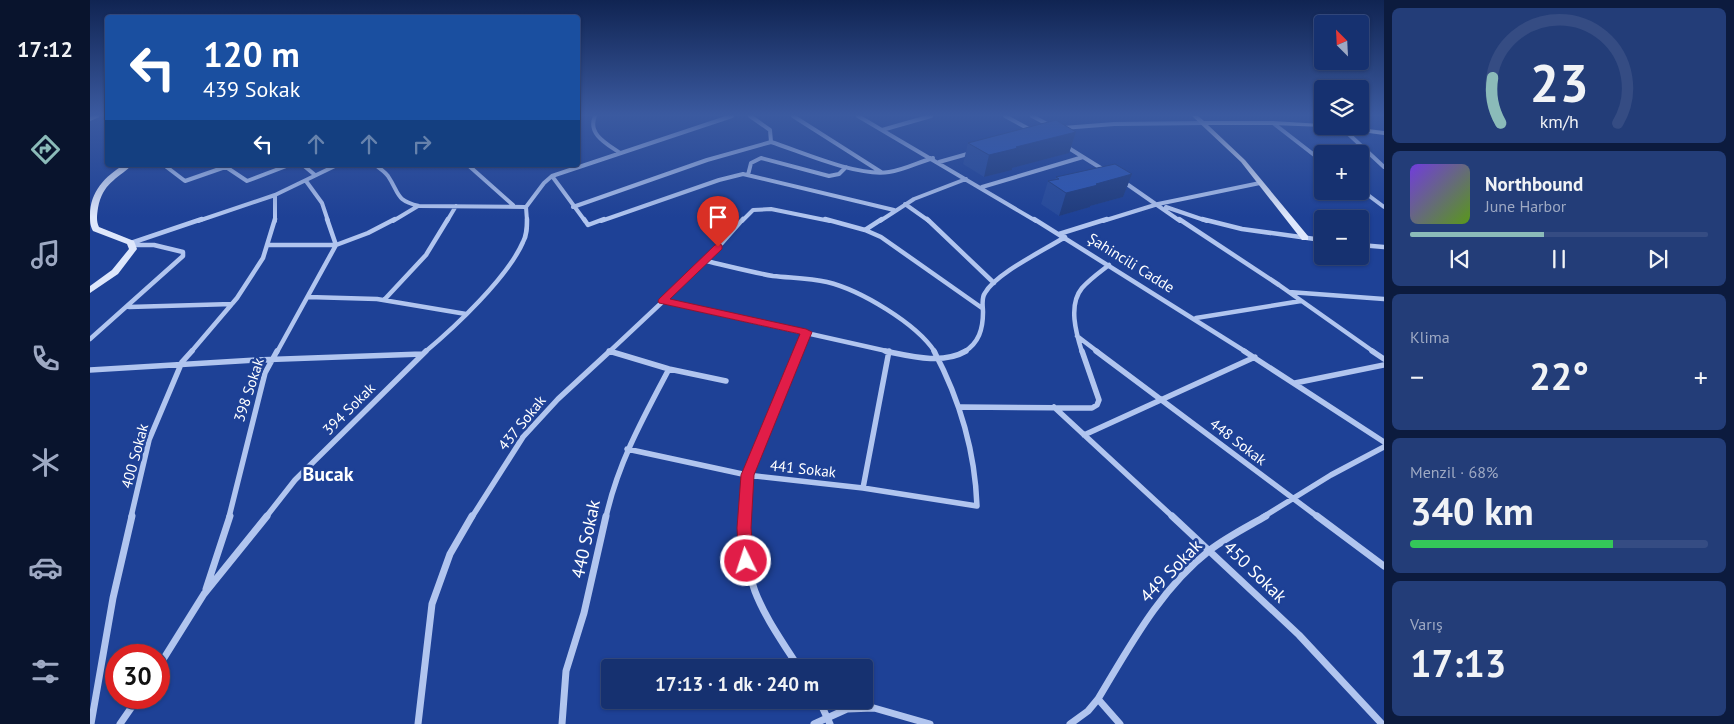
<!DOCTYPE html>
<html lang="tr">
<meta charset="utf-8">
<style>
body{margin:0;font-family:"PT Sans",sans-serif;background:#233d78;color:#f1f3f6;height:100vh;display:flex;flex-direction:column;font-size:19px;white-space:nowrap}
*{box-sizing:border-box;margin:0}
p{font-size:16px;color:#9ea9c3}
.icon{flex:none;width:28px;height:28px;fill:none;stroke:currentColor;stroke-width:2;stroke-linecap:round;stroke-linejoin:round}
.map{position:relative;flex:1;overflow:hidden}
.panel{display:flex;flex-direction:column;gap:8px;padding:8px;background:#0c1b3e;width:350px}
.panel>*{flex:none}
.top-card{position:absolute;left:15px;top:15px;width:475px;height:152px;border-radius:5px;box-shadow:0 1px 4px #0004,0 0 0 1px #354c83;background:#1a4fa0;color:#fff;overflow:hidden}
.needle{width:32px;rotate:336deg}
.fabs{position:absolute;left:1224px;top:15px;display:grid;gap:10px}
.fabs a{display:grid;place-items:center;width:55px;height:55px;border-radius:5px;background:#163170;box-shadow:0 1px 4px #0004,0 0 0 1px #354c83;font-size:25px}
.speed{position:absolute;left:15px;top:644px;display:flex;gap:10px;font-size:25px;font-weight:700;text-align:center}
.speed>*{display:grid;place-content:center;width:65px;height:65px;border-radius:50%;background:#163170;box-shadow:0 1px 4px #0004,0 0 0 1px #354c83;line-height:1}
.speed .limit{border:8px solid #d22;background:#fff;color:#111}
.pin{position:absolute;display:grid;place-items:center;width:42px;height:42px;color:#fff;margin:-51px -21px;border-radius:50% 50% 50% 0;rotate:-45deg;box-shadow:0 0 5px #0007}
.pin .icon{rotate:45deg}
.me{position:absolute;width:55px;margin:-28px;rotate:356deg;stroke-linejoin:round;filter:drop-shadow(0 0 4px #0008)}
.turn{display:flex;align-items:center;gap:18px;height:105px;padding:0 15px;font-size:22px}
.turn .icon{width:65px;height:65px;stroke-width:2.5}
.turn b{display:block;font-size:35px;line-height:42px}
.lanes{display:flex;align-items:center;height:48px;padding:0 15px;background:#0003;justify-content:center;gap:25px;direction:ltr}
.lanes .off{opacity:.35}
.big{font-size:38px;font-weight:700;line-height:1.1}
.panel .widget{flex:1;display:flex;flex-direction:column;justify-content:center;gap:8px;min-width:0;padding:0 18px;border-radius:8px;background:#233d78}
.panel .dial{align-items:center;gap:0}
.dial svg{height:130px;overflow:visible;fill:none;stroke:#354c83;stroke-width:7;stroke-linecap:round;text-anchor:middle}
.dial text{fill:#f1f3f6;stroke:none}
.song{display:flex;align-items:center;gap:15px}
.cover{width:60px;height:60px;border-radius:8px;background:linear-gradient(135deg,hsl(260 70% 55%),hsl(90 70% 35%))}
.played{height:5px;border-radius:2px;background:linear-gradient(90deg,#8bbbb9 45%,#354c83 45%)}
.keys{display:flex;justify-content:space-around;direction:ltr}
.heat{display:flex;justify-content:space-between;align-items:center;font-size:28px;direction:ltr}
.charge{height:8px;border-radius:4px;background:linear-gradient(90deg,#34c759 68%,#354c83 0)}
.trip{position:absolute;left:511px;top:659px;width:272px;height:50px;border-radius:5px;background:#163170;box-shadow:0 1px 4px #0004,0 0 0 1px #354c83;font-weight:700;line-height:50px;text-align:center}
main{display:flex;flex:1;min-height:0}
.dock{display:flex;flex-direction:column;width:90px;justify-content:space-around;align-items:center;background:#09142d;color:#9ea9c3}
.dock .icon{width:35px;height:35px}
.dock .active{color:#8bbbb9}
.dock b{font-size:22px;color:#f1f3f6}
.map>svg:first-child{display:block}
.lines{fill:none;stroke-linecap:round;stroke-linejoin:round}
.street-far3{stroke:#b1c5ef;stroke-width:4}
.street-far2{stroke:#b1c5ef;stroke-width:4.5}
.street-far1{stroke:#b1c5ef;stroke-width:5.5}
.street{stroke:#b1c5ef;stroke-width:7}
.secondary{fill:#dee7fb;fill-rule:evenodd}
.wall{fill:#274a9a}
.shaded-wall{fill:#203c7d}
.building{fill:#2d56b3;stroke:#203c7d}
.route{fill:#e11d48;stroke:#92132f}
.labels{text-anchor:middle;stroke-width:5;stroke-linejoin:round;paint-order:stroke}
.street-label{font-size:15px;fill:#fff;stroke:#1e4196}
.near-street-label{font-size:18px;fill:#fff;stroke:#1e4196}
.district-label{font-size:20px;font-weight:bold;fill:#fff;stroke:#1e4196}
</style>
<main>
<nav class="dock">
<b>17:12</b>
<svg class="icon active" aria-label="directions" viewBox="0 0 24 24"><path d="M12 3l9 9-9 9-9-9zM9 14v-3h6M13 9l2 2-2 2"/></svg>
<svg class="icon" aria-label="music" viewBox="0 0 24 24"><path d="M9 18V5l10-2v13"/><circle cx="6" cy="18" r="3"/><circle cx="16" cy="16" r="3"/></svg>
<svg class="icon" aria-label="phone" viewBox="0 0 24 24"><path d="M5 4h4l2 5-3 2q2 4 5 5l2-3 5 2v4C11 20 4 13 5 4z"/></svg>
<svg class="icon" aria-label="climate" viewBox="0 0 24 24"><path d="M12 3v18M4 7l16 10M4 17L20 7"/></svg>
<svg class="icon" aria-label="car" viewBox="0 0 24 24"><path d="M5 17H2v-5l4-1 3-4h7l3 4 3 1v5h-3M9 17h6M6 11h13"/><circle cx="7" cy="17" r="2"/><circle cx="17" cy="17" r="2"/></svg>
<svg class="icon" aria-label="filters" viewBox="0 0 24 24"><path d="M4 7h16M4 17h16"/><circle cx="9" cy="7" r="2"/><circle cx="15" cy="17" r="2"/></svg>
</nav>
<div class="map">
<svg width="1294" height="724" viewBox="0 0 1294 724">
<rect width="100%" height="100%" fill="#1e4196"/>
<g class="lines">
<path class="street-far3" d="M505,116c-8,18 12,28 25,37
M660,116l20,14 1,12c31,10 86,35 118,30 15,-2 30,-10 44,-14
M703,116l88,56
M768,116l178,105
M915,116l26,14
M942,116l17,9
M0,119l7,-3
M1183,123l49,38
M1250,126l44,41
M973,128l51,-4 90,-1
M792,130l49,-14
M977,147l37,23
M849,162l32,-9
M74,165l21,16 46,-16
M213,165l12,10
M286,165c4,4 9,7 12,11 12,18 7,24 31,30l107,1
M378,165l45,40
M136,167l21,14 42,-16
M658,175l3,-12 10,-5 68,18 10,-2 7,-7
M462,176l33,45
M216,181l16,22 6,18
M1034,182l56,39
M892,187l101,-30
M1270,189l24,18
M815,204l24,17
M483,207l134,-47 64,-18
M1076,207l41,14
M108,221l77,-26 62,-30
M185,221v-26
M303,221l25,-15
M357,221l9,-15
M437,221l-1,-14 18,-24 8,-7 180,-60
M511,221l118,-41 24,-6 151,36
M652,221l11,-11 18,-1 59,12
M790,221l34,-22 52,-20
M1013,221l55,-17 102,-21"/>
<path class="street-far2" d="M494,219l4,6 16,-6
M735,219l40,11 16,7 101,71
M837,219l67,64
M944,219l212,133
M1089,219l100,66 95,67
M1112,219l40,10 80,11
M775,230l17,-11
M969,234l48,-15
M41,243l71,-24
M178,245h68l32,-12 27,-14
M1270,245l24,2
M616,261c22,5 45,11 67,15 18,2 36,2 54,6 33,8 89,41 108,70
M1199,292l95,7
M218,297l69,2 89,15
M294,300l42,-45 22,-36
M573,301l228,51
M39,307l103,-3
M1106,318l105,-17
M987,336l21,16
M0,339l93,-83v-4l-29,-7h-22
M519,351l3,1
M101,352l46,-54 26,-40 12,-39
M187,352l59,-107 -9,-26
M335,352c30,-25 83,-75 98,-110 4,-7 4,-15 4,-23
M519,352l97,-91 37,-42
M708,352l8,-20
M874,352c15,-9 19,-23 19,-40 0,-6 -2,-14 2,-19 11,-20 60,-43 80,-56
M992,352c-6,-19 -14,-47 0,-64 8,-9 18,-16 27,-23"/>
<path class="street-far1" d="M519,351l60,18 57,12
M795,351c25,5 57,14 81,0
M1006,351l222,166
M1154,351l140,91
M1282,351l12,8
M0,370l166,-10 166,-6
M1205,383l89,-18
M871,407l131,1 5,-3 2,-5 -17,-49
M964,407l119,110
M994,435l171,-78
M537,449l120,26 116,13 114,18c-2,-56 -17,-106 -43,-155
M773,488l26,-137
M41,517l18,-77 33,-78 10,-11
M139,517l36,-144 12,-22
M176,517l29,-37 131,-129
M382,517l51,-80 35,-38 52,-48
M516,517c12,-54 37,-99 63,-148
M655,517l2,-42 51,-124
M1173,517l68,-42 53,-28"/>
<path class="street" d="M655,516c-4,69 19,97 54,152
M1082,516l127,119 83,89
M1227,516l67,50
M116,589l24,-73
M69,666l45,-72 63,-78
M1008,699l22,25
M729,700l11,24
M1,724l22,-126 19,-82
M30,724l18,-26
M328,724l14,-120 18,-50 22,-38
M472,724l4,-53 18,-58 22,-97
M724,724l33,-15 27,-1 56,16
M980,724l18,-13 10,-12c32,-53 62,-110 112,-149 17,-13 37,-23 56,-34"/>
<path class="secondary" d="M1102,116h6l6,5h69l49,3v2h22l40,5v4l-60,-8 -51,-2h-65l37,35 63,76v4h-6l-61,-78z
M34,165h8c-16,15 -29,18 -34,43 -1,7 -2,13 1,19l35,14 3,8 -19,25 -28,19v-7l22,-16 17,-21 -2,-5 -34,-13c-3,-6 -3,-9 -3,-16 0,-23 15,-39 34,-50z"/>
</g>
<path class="wall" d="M986,132l-7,21 -57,15v2l-28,7 -21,-13 5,-21z
M1042,174l-9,23 -33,9v1l-31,9 -18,-12 7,-23 7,-1 1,-3z"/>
<path class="shaded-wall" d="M986,132l-7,21 -57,15v2l-28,7 5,-22 27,-8z
M1042,174l-9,23 -33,9v1l-31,9 7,-23 30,-9z"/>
<path class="building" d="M966,120l20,12 -60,15 2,1 -29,7 -21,-12z
M1025,164l17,10 -36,10 2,1 -32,8 -18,-12 11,-2 -3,-2z"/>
<linearGradient id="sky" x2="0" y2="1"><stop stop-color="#102452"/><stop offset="0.53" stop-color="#3b5aa0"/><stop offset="1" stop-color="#3b5aa0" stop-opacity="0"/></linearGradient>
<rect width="1294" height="217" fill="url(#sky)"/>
<path class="route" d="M628,244l4,1v4l-52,50 136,30 6,3 -58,143 -3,53 3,33 -3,5 -5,2 -5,-2 -2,-5 -2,-33 4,-53 59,-141 -141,-31 -1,-2 1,-2 56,-54z"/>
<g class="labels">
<g class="street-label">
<text transform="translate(1041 263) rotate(32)" y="5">Şahincili Cadde</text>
<text transform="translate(159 390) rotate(-72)" y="5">398 Sokak</text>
<text transform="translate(259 409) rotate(-45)" y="5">394 Sokak</text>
<text transform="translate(432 423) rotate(-51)" y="5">437 Sokak</text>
<text transform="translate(1148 442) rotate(37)" y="5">448 Sokak</text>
<text transform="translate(45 456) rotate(-75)" y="5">400 Sokak</text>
<text transform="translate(713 469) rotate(6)" y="5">441 Sokak</text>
</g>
<g class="near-street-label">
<text transform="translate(496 539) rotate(-78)" y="6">440 Sokak</text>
<text transform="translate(1081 571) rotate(-46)" y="6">449 Sokak</text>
<text transform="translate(1165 572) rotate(44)" y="6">450 Sokak</text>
</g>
<g class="district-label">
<text x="238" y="481">Bucak</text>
</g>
</g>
</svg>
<div class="fabs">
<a><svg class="needle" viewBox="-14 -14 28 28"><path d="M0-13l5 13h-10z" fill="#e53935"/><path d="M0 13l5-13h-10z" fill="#9ea9c3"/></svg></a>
<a><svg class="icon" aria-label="layers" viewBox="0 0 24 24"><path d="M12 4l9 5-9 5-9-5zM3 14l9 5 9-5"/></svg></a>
<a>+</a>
<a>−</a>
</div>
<div class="speed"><div class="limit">30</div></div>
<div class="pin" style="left:628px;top:247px;background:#d93025"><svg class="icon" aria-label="arrive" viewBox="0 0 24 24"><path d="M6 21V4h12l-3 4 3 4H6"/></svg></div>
<svg class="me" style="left:656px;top:561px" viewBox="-20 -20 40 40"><circle r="17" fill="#e11d48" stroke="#fff" stroke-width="3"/><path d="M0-11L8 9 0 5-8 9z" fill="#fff"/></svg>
<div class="trip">17:13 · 1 dk · 240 m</div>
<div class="top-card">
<div class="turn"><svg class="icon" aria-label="left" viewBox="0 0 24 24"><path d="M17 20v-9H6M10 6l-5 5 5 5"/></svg><div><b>120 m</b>439 Sokak</div></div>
<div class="lanes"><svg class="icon" aria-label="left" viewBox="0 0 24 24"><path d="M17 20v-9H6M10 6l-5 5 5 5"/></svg><svg class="icon off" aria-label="ahead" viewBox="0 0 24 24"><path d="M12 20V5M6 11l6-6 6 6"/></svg><svg class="icon off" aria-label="ahead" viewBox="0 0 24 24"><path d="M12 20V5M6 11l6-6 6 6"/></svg><svg class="icon off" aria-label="right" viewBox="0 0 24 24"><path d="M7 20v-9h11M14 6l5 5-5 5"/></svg></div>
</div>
</div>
<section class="panel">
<div class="widget dial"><svg viewBox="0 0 100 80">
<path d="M14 69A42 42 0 1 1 86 69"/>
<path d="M14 69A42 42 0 0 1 9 41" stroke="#8bbbb9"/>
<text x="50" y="56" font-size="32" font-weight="700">23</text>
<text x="50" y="72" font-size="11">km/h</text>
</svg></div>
<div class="widget">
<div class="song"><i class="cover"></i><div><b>Northbound</b><p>June Harbor</p></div></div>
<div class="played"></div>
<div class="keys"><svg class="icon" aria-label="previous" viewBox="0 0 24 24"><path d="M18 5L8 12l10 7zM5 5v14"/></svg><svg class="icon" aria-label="pause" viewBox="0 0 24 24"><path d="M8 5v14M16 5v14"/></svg><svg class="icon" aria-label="next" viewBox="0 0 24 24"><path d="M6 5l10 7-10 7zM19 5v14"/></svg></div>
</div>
<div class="widget"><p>Klima</p>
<div class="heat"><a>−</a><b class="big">22°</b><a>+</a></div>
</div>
<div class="widget"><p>Menzil · 68%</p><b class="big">340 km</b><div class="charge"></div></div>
<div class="widget"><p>Varış</p><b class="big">17:13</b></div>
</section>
</main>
